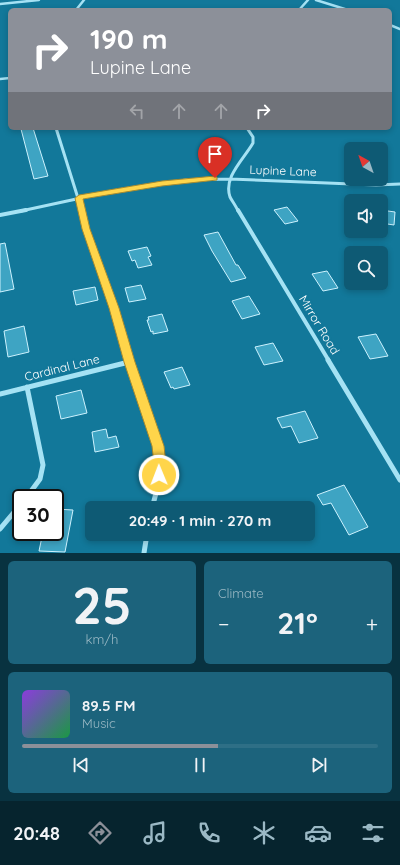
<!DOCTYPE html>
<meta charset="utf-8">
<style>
body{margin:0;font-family:Quicksand,sans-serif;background:#1c637c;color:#f1f3f6;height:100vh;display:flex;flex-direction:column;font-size:15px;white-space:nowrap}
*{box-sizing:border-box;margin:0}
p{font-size:13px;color:#9bb9c5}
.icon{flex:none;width:22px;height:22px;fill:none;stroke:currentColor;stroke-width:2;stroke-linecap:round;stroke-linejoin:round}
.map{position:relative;height:553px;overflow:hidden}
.drawer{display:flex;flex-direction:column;gap:8px;padding:8px;background:#083240;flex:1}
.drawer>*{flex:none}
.hud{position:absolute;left:8px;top:8px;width:384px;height:122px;border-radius:6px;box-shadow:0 2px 6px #0003;background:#8c9099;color:#fff;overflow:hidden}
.needle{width:26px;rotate:320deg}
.tools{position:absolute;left:344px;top:142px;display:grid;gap:8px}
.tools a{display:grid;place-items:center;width:44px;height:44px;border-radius:6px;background:#0e5a74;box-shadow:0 2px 6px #0003;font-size:20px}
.speed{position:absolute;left:12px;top:489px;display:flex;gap:8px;font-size:20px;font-weight:700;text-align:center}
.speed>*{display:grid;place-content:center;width:52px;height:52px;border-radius:50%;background:#0e5a74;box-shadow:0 2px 6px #0003;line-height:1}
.speed .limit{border:2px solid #111;border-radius:6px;background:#fff;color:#111}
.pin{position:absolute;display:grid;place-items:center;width:34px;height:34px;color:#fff;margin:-41px -17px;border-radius:50% 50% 50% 0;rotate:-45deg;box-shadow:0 0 4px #0007}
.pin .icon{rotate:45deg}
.me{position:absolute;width:44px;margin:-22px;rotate:359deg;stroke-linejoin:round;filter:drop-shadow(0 0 3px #0008)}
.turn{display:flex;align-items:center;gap:14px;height:84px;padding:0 16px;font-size:18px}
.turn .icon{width:52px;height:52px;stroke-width:2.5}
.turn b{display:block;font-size:28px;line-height:34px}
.lanes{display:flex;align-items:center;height:38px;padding:0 16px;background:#0003;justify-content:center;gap:20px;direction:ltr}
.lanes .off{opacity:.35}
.big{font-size:30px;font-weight:700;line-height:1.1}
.drawer .widget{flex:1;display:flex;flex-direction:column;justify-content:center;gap:6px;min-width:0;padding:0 14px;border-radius:6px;background:#1c637c}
.drawer .dial{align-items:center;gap:0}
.dial b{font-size:52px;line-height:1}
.song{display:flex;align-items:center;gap:12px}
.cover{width:48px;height:48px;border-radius:6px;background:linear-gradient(135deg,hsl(270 70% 55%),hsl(140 70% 35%))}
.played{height:4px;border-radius:2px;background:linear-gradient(90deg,#8c9099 55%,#2e6f86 55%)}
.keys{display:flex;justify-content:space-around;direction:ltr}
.heat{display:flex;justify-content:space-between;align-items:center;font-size:22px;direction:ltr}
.drawer .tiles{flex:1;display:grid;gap:8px;grid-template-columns:1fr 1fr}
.widget:last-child{grid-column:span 2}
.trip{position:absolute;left:85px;top:501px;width:230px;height:40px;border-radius:6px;background:#0e5a74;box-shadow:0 2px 6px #0003;font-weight:700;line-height:40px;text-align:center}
.menu{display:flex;height:64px;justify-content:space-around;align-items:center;background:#06242e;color:#9bb9c5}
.menu .icon{width:28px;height:28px}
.menu .current{color:#8c9099}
.menu b{font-size:18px;color:#f1f3f6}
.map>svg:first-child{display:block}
.building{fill:#3ea4c3;stroke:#cdf2fe}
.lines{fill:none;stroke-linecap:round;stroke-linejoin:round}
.minor-far3{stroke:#a5e2f4;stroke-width:2.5}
.minor-far2{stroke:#a5e2f4;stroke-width:3}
.minor-far1{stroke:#a5e2f4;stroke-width:4}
.minor{stroke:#a5e2f4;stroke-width:5}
.route{fill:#ffd54a;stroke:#a68a30}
.labels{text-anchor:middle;stroke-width:4;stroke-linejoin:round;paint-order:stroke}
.street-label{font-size:12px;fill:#fff;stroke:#12789a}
</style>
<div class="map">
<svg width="400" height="553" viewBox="0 0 400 553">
<rect width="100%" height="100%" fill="#12789a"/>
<path class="building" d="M33,128l15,48 -14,3 -13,-50z
M287,207l11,14 -13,3 -11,-14z
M381,210l14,2 -1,13 -13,-2z
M218,232l18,33h2l8,13 -15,4 -19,-31 -8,-16z
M5,243l9,46 -14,3v-48z
M147,247l4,9 -3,1 4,8 -14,3 -3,-8 -3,1 -4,-10z
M327,271l11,17 -15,3 -11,-17z
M141,285l5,14 -17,3 -4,-14z
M95,287l3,13 -22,5 -3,-14z
M249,296l11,18 -18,5 -10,-18z
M162,314l6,17 -15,3v-3l-2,1 -4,-12h2l-1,-3z
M24,326l5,26 -21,5 -4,-26z
M376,334l12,22 -18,3 -12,-22z
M273,343l10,18 -19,4 -9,-18z
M182,367l8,18 -16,4 -1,-2 -2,1 -7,-16z
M81,390l6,23 -26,6 -5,-23z
M305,411l13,27 -19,5 -8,-17 -9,2 -5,-10z
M106,429l2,9 8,-2 3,11 -24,5 -3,-20z
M344,485l24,42 -19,8 -18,-32 -8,2 -6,-10z
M55,509l18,1 -8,42 -26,-1 4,-19h12z"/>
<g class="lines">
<path class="minor-far3" d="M316,0l32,10
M0,4l39,-4
M76,10l8,-10
M299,10l9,-10
M390,25l10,4
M0,79l10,-1"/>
<path class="minor-far2" d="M56,128l26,83
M21,211l97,-21 68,-10 44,-1 146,6 24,-1
M238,211c-2,-5 -6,-10 -8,-14 -7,-20 14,-38 23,-54v-6l-6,-9"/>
<path class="minor-far1" d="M82,210l4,19 28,79 15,53
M238,210l91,151
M0,215l26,-5"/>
<path class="minor" d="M128,360c10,31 30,71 32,103 1,15 -4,30 -8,45
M328,360l72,120
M0,394l129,-32
M26,498l14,-19 3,-14 -16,-78
M0,529l21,-25
M144,553l3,-19"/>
</g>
<path class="route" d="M215,176l2,1v3l-55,6 -79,13 7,30 29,79 16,54 29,84 2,18 -2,14 -5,2 -4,-2 -2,-3 1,-11 -2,-18 -28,-84 -15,-54 -27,-79 -7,-31 4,-3 83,-14z"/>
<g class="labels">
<g class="street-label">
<text transform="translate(283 171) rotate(2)" y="4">Lupine Lane</text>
<text transform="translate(319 325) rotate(59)" y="4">Mirror Road</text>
<text transform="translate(62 368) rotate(-14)" y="4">Cardinal Lane</text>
</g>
</g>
</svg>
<div class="tools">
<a><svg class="needle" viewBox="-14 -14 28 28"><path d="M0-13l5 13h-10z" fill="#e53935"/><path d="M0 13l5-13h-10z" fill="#9bb9c5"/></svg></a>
<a><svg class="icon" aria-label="sound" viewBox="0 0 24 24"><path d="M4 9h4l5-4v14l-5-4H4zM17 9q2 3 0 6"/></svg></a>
<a><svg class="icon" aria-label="search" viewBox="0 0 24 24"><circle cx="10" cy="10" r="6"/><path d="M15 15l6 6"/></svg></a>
</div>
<div class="speed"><div class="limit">30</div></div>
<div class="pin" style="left:215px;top:178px;background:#d93025"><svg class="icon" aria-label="arrive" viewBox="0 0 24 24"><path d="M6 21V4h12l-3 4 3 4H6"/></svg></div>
<svg class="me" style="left:159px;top:475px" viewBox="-20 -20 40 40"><circle r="17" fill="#ffd54a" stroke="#fff" stroke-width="3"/><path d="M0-11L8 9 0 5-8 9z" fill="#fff"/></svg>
<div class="trip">20:49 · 1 min · 270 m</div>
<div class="hud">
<div class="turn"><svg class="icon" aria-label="right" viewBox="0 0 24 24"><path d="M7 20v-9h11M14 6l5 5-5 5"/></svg><div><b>190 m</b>Lupine Lane</div></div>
<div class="lanes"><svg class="icon off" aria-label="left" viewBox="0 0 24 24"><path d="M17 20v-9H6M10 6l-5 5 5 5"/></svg><svg class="icon off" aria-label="ahead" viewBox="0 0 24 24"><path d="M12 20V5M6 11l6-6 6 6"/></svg><svg class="icon off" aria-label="ahead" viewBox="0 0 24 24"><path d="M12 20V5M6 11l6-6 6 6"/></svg><svg class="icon" aria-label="right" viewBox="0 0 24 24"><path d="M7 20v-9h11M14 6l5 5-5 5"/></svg></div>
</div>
</div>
<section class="drawer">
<div class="tiles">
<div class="widget dial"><b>25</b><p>km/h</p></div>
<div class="widget"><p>Climate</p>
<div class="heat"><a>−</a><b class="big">21°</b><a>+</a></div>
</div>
<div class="widget">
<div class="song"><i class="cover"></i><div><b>89.5 FM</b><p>Music</p></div></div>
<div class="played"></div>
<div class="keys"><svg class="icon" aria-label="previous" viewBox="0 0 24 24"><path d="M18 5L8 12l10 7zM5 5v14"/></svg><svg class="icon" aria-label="pause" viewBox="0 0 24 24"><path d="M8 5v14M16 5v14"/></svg><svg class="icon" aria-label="next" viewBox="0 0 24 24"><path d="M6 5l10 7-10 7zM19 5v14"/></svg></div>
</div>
</div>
</section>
<nav class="menu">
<b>20:48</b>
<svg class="icon current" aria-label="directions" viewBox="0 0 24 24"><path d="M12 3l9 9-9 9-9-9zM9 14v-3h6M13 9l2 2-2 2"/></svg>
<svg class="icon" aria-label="music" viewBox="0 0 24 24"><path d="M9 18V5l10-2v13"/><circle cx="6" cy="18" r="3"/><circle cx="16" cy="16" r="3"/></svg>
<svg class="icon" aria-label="phone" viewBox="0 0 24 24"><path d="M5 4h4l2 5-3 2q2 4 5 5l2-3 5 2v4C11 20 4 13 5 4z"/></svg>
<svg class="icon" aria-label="climate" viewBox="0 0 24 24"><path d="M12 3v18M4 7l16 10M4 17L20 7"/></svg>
<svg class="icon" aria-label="car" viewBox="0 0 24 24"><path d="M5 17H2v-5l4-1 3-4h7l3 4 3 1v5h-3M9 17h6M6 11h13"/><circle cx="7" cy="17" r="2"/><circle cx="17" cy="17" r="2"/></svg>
<svg class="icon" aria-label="filters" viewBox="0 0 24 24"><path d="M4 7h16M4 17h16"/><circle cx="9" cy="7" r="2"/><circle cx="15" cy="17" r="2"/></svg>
</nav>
